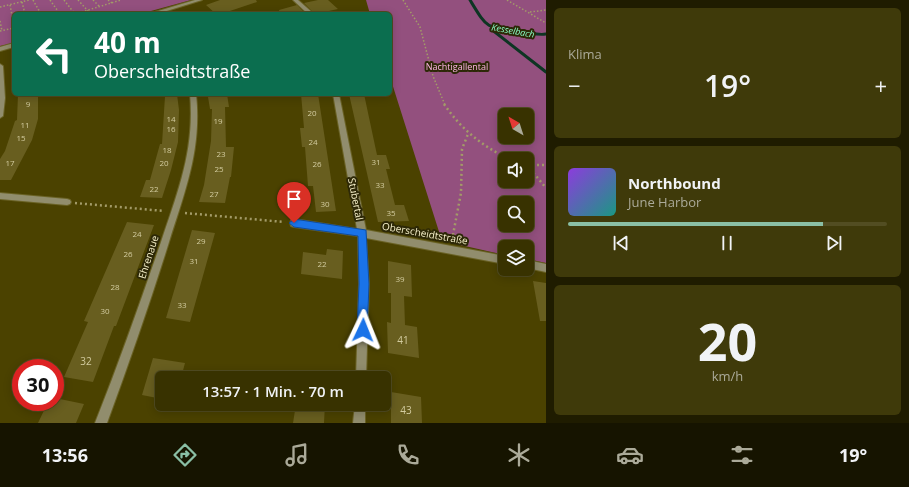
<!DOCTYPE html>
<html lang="de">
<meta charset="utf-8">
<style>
body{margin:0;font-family:"Open Sans",sans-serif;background:#3f3a0a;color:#f1f3f6;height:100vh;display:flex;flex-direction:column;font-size:15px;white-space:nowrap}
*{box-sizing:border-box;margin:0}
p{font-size:13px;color:#abaa99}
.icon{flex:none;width:22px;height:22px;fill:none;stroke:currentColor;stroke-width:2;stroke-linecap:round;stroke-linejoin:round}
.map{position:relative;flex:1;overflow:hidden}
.details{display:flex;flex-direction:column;gap:8px;padding:8px;background:#1f1c00;width:363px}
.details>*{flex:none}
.top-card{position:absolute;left:12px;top:12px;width:380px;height:84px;border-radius:6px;box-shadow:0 2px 10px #0003,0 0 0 1px #524d22;background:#0b6e4f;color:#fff;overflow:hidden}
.needle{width:26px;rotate:321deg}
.buttons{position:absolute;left:498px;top:108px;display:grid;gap:8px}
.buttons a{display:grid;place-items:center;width:36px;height:36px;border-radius:6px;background:#383200;box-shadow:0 2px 10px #0003,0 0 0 1px #524d22;font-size:20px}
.speed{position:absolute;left:12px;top:359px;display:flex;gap:8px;font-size:20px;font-weight:700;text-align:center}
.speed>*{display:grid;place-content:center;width:52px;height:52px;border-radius:50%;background:#383200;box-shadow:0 2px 10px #0003,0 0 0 1px #524d22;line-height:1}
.speed .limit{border:6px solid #d22;background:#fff;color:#111}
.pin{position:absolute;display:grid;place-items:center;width:34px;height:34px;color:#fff;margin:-41px -17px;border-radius:50% 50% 50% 0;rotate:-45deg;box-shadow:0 0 4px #0007}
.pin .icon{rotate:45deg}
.me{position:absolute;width:44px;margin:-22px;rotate:2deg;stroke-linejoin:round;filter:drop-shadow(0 0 3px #0008)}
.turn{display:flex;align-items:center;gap:14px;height:84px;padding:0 16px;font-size:18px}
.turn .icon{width:52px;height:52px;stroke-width:2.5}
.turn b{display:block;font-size:28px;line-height:34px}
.big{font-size:30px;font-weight:600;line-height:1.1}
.details .widget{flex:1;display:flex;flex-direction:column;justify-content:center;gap:6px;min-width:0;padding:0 14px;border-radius:6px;background:#3f3a0a}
.details .dial{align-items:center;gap:0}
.dial b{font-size:52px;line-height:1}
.song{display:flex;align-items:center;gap:12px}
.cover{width:48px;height:48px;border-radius:6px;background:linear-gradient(135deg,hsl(270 70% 55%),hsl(170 70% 35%))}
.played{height:4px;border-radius:2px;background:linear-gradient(90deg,#8abfa5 80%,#524d22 80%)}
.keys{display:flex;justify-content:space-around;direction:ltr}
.heat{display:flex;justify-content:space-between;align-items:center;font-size:22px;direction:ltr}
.trip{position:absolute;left:155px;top:371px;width:236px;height:40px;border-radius:6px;background:#383200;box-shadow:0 2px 10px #0003,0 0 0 1px #524d22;font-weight:600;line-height:40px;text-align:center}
.tab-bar{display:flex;height:64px;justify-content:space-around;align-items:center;background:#161400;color:#abaa99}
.tab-bar .icon{width:28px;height:28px}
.tab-bar .current{color:#8abfa5}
.tab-bar b{font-size:18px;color:#f1f3f6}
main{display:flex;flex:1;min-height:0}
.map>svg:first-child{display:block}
.green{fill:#93507e;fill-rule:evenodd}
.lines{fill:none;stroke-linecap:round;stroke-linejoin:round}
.stream{stroke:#0e3523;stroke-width:3}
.building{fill:#685e1f}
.street-casing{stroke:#6a6225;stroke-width:2}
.path-far1{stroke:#a39b68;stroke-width:1.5;stroke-dasharray:1.5 2;stroke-linecap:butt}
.path{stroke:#a39b68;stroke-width:2.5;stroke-dasharray:2 3;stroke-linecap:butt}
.street{fill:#918d6d;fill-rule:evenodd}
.route{fill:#1a73e8;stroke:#114b97}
.labels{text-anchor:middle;stroke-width:4;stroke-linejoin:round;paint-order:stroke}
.number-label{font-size:8px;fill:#d3cca0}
.far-water-label{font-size:9px;font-style:italic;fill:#89fdc3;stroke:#2d2807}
.far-park-label{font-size:9px;fill:#ffb7e6;stroke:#2d2807}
.street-label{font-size:10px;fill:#f7f1cb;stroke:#2d2807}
.near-number-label{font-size:10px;fill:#d3cca0}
</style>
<main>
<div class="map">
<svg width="546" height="423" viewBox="0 0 546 423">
<rect width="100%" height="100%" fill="#4b4200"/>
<path class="green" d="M0,0h191l-51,14h-126v29l-14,3z
M366,0h180v263l-19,-4v-12h-22v8l-49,-11 -15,-6 -51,-161v-63h-20zM505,115h22v22h-22zM505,159h22v22h-22zM505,203h22v22h-22z"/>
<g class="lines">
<path class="stream" d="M470,0c17,28 16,28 48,31 10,0 18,5 28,3
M491,29l55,43"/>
</g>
<path class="building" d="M220,0h36l1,2 -36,12h-5l-10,-9z
M318,0h10l10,9 -23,5 -11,-11z
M297,5l9,9h-26l-1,-4z
M18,94h20v25l-6,21 -21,40h-11v-21l5,-8 10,-30 2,-1z
M177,94l2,16 -1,32 -7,28 -9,28 -22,-1 6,-17h4l10,-36h2l3,-48z
M227,94l2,13h-4l1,40h8l-3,30h-1l-5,26 -26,-1 5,-17 7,-44 1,-32h-2l-2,-12z
M301,94h17l18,117 -20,1 -3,-26h-5l-3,-39h-3l-2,-19h4z
M349,94h15l13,61h9l4,14h-4l9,36h9l5,16 -31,1z
M127,222l27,3 -38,101h-2l-21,56 -29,-5 24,-55 -4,-1z
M192,230l23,3 -25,89 -24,-4z
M327,249l16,2 -1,28 -41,-5 2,-22 23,3z
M388,261l23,4 1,32 -8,-1 1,29 12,2 2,31 -31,-5 -1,-31 4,1v-30h-3z
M533,281l13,2v38h-6z
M153,358l32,5 -4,15h-19v21l-20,-4z
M391,392l30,5 1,26h-31z
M55,398l29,6 -8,19h-38l10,-21h7z
M296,404h29l-1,19h-31z"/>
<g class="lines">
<g class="street-casing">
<path id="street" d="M195,0h7l-45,14h-9z
M293,0h5l16,14h-6z
M14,43v4l-14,4v-4z
M0,64l3,2 2,32 -2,18 -3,2z
M190,94h6c6,55 -11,97 -27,148 -19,61 -40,121 -62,181h-12c24,-60 45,-120 66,-181 17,-51 34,-93 29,-148z
M333,94h6l27,136 139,26v8l-139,-26 3,46 -3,94h-10l3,-94 -1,-48 -64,-9 -3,-1 -1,-3 1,-3 3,-1 63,10z
M0,193l67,6 3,1 1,2 -1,2 -3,1 -67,-6z
M527,260l19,4v8l-19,-4z
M355,404h10v19h-12z"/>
</g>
<path class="path-far1" d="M33,0l8,14
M50,0l10,14
M64,0l11,14
M78,0l10,11
M93,0l7,7
M108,0l4,3
M403,0l17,27 13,49 12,29
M507,0l39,23
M22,2l3,12
M10,5l4,20
M0,7l29,-7
M530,12l16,-2
M75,14l46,-14
M0,21l2,10
M0,31l14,-3"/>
<path class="path" d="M444,104c17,25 38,42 65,55
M527,165l19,23
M527,165h19
M75,203l89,8
M185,213l99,9
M452,240l9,-47 1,-44 6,-15"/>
<use href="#street" class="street"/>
</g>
<path class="route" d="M294,219l72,11 3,54 -2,50 -4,2 -4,-2 -2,-4 2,-46 -1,-48 -64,-9 -5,-4z"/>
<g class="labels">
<g class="number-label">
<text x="28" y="107">9</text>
<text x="312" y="116">20</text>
<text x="171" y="122">14</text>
<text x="218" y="124">19</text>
<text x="25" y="128">11</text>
<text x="171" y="132">16</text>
<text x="21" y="141">15</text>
<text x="313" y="145">24</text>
<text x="167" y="153">18</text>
<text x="221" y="157">23</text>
<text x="376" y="165">31</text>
<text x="10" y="166">17</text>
<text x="164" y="166">20</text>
<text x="317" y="167">26</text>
<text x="219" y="172">25</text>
<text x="380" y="188">33</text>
<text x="154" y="192">22</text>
<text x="214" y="197">27</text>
<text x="325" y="207">30</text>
<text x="391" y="216">35</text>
<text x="137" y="237">24</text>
<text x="201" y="244">29</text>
<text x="128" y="257">26</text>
<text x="194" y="264">31</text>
<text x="322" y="267">22</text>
<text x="400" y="282">39</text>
<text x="115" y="290">28</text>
<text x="182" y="308">33</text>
<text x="105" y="314">30</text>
</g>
<g class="far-water-label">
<text transform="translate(513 31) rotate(10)" y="3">Kesselbach</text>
</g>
<g class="far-park-label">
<text x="457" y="70">Nachtigallental</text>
</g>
<g class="street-label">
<text transform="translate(356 199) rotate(79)" y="4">Stubertal</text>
<text transform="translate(425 233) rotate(10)" y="4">Oberscheidtstraße</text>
<text transform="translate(148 257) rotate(-72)" y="4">Ehrenaue</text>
</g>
<g class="near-number-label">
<text x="403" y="344">41</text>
<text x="86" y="365">32</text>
<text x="406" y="414">43</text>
</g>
</g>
</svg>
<div class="buttons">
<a><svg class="needle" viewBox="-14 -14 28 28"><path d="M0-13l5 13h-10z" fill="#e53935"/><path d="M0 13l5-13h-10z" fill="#abaa99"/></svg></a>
<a><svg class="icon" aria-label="sound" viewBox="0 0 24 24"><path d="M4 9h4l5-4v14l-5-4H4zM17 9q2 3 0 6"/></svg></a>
<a><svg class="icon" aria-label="search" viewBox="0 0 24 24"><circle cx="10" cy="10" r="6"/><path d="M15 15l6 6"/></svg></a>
<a><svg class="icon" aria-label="layers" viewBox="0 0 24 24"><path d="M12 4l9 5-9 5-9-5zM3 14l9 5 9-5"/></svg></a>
</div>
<div class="speed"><div class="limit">30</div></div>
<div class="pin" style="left:294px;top:223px;background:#d93025"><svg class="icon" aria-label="arrive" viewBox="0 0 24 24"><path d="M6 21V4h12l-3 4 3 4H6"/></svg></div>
<svg class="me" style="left:363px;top:330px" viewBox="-20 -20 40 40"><path d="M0-17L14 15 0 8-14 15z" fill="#1a73e8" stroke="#fff" stroke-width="4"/></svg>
<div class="trip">13:57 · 1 Min. · 70 m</div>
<div class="top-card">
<div class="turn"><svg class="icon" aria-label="left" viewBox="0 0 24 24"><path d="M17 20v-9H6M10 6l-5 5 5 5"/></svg><div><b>40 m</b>Oberscheidtstraße</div></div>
</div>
</div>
<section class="details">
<div class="widget"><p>Klima</p>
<div class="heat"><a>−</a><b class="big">19°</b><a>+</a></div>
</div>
<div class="widget">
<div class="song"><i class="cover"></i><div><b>Northbound</b><p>June Harbor</p></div></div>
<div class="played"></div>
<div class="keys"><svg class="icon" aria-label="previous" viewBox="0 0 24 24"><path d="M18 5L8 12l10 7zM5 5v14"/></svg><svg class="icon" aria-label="pause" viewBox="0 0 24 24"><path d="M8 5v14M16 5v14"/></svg><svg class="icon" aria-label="next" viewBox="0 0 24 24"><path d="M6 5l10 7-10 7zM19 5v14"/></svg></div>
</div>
<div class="widget dial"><b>20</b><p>km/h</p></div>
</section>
</main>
<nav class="tab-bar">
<b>13:56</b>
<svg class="icon current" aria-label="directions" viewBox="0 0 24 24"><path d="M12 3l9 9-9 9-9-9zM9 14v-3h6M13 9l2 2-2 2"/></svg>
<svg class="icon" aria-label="music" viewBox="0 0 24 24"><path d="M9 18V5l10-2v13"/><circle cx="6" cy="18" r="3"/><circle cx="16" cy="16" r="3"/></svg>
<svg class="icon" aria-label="phone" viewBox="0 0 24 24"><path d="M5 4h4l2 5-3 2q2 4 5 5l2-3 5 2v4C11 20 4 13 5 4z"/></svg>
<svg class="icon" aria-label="climate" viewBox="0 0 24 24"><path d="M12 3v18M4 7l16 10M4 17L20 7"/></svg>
<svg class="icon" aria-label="car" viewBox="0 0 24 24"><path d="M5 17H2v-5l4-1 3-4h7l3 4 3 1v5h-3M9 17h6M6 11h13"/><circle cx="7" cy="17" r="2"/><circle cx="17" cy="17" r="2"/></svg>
<svg class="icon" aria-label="filters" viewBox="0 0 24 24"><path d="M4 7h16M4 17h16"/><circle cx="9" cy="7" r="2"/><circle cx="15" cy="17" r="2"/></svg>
<b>19°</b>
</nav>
